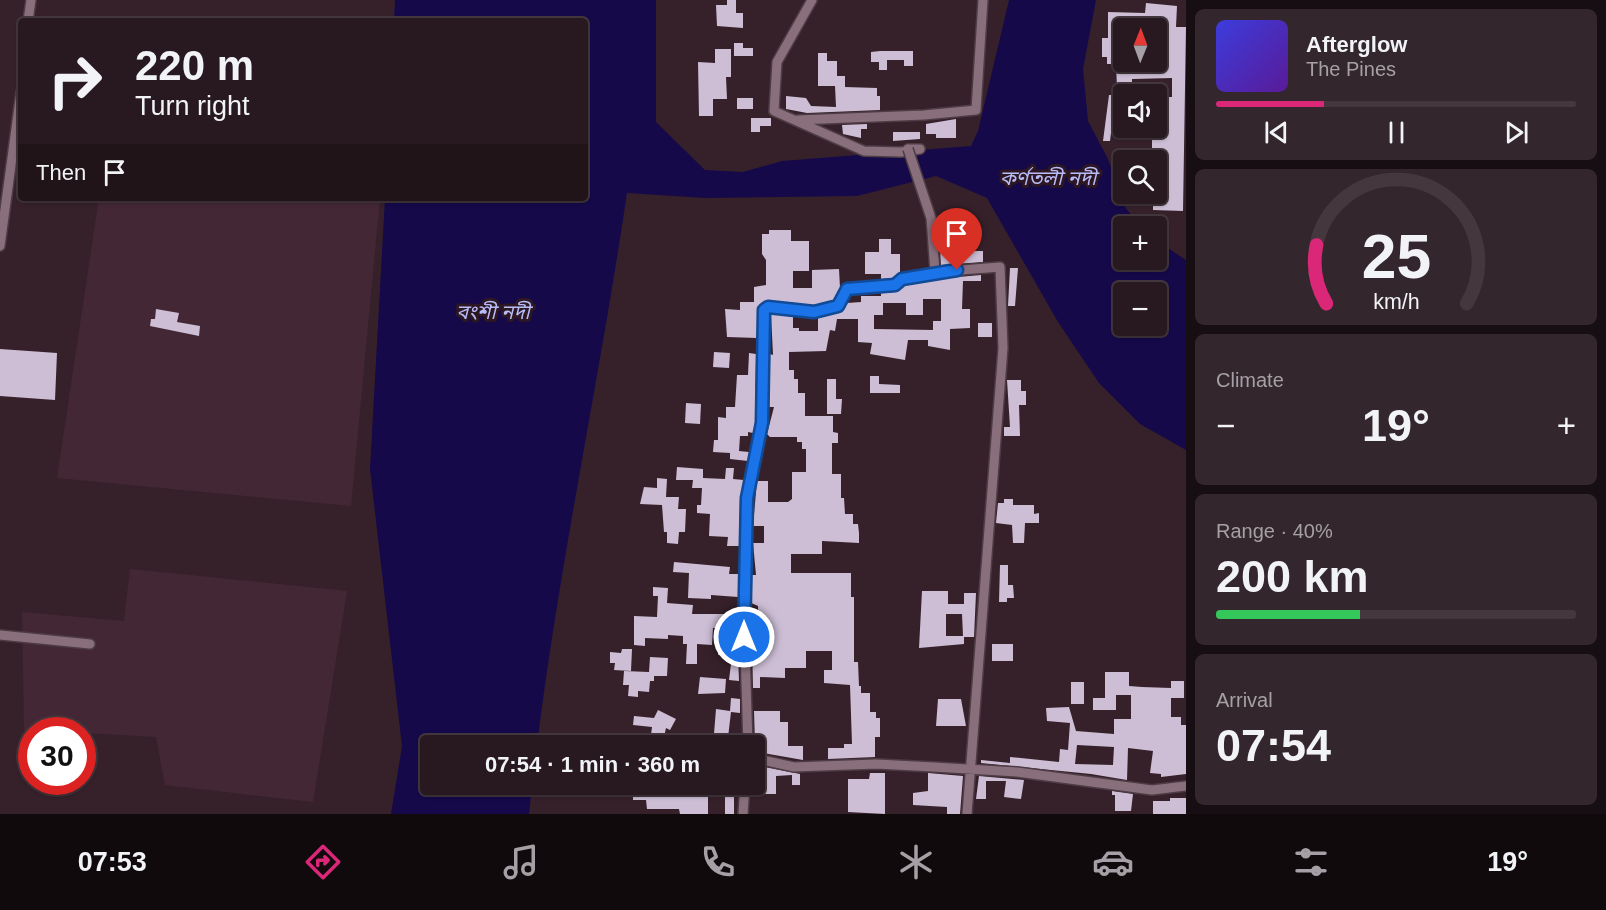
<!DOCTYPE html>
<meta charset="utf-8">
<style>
body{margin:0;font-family:Arial,"Noto Sans Bengali",sans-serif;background:#34262d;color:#f1f3f6;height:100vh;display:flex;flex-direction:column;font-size:22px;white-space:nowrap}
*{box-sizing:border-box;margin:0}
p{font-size:20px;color:#a5a0a5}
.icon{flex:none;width:33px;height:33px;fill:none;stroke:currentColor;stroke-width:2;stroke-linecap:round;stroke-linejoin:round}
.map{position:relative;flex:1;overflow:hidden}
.drawer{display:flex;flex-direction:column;gap:9px;padding:9px;background:#160e12;width:420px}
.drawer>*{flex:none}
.hud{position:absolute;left:18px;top:18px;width:570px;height:183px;border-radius:6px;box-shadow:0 2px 4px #0004,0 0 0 2px #44383e;background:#281920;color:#f1f3f6;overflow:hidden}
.needle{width:39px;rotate:1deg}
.tools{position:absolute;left:1113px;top:18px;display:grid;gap:12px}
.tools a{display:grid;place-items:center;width:54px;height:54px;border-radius:6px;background:#281920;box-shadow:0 2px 4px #0004,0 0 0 2px #44383e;font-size:30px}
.speed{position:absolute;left:18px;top:717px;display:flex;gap:12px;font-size:30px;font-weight:700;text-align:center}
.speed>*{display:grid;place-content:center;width:78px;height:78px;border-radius:50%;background:#281920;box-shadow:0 2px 4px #0004,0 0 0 2px #44383e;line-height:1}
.speed .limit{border:9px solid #d22;background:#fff;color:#111}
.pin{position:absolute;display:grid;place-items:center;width:51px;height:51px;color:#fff;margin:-62px -26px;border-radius:50% 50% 50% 0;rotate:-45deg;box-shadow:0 0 6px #0007}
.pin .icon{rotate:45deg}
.me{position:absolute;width:66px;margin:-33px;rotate:0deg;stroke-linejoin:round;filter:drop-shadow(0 0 4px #0008)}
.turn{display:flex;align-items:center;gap:21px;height:126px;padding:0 18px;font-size:27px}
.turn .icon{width:78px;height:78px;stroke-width:2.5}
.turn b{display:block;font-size:42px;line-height:51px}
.then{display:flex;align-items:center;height:57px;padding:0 18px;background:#0003;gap:12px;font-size:22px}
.big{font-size:45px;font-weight:700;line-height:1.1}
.drawer .card{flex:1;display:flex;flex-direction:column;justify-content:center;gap:9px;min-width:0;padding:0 21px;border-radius:9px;background:#34262d}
.drawer .dial{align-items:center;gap:0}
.dial svg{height:156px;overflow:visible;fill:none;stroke:#44383e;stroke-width:7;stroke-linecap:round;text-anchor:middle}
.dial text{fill:#f1f3f6;stroke:none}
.song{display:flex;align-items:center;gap:18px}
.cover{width:72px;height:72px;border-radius:9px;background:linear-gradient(135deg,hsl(240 70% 55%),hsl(270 70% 35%))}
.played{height:6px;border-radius:3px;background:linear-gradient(90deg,#db2777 30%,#44383e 30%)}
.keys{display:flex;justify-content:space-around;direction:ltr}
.heat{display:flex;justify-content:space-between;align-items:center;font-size:33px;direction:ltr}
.charge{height:9px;border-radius:4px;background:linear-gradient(90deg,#34c759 40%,#44383e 0)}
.trip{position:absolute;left:420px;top:735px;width:345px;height:60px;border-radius:6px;background:#281920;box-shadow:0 2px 4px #0004,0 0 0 2px #44383e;font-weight:700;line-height:60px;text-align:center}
.menu{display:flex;height:96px;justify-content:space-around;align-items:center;background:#100a0d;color:#a5a0a5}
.menu .icon{width:42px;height:42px}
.menu .current{color:#db2777}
.menu b{font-size:27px;color:#f1f3f6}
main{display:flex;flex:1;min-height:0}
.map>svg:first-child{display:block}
.built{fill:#432735}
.water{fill:#15094a;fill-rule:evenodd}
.building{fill:#cdbed5;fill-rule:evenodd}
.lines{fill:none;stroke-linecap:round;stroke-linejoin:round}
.minor-casing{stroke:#4e3c45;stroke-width:12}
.minor{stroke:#896f7c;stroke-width:9}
.minor-bridge-casing{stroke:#4e3c45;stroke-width:12;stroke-linecap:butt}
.minor-bridge{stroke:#896f7c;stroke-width:9}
.route-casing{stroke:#114b97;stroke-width:15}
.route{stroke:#1a73e8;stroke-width:10}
.labels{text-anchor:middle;stroke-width:6;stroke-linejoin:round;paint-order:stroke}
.water-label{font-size:20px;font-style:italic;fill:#b8bcf8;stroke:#2c1722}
</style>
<main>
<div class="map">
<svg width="1186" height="814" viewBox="0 0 1186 814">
<rect width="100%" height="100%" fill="#36212b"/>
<path class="built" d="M99,198h281l-29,308 -294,-28z
M130,569l217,22 -34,211 -148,-17 -9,-48 -73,-4 -1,-3h-58l-2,-118 102,9z"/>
<path class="water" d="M395,0h261v122l49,48 38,2 39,-11 189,-15 7,-15 31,-131h87l-13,69 5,52 20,38 17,48 15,19h-16v34h32l1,-19 29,19v190l-46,-26 -41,-41 -41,-61 -71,-124 -51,-22 -79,20 -152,2 -78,-5c-27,184 -67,367 -90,552l-107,1v38l102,1 -3,29h-138l11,-68 -32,-277 15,-271h200v-177h-191zM1124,292h32v34h-32z"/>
<path class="building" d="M727,0h9v13h7v15l-26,-2 -1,-21h11z
M1146,3l31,3 -1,21h10l-3,184 -30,-1v-16h3v-36h-4v-30h4v-31h16v-19l-40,1v9h-15l-1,-24h-9v-7h-5v-19h6v-26l37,1zM1124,27l32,1v34h-32z
M734,43h9v5h10v8h-19z
M715,49h16v28h-5l1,22h-14v17h-14l-1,-54 17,1z
M880,51h33v15h-9v-6h-17v10h-8v-8h-8v-10z
M818,53h9v8h10v15h8v11l32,1v8h3v14l-73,3 -21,-4v-13l20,2 5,8 25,1 -1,-21h-17z
M1109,95h15v38h-13l-1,8h-7z
M737,98h16v11h-16z
M751,118h20v8h-11v6h-9z
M956,119v19h-20v-4h-10v-10z
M867,124v5h-6v9l-18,-4 -1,-9z
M893,132h27v7l-27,2z
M769,230h22v11h18v30h-16v17h19v-18l27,-1 1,19 -7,12 -19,5 -49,-4 -8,8v29l-30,-1 -2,-28 15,1v-8h14v-15l12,-2v-25l-4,-6v-20h7z
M939,236l1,10 30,-1v6h13v11l-42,3z
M879,239h12v15h9v19l-8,5 -11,1v-5h-16v-22h14z
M1010,268h8l-3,38h-7z
M981,275v6h-18l-1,28h8v19l-20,1v21l-22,-4v-6h-20l-3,20 -35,-6 2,-11 -14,-1v-23h-21l-2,12 -5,-1 -4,21 -37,1v18h5v9h4v14h7v23h28v16l5,1v10h-6v31h9v24h3l1,16h8v10h5l1,9v10l-37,-2v13h-31v19h60v24h3v65h4l1,24h2v7h9v19h6v6h4v19h-5v20l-47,2v-11h16v-4h8l-2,-59 -26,-2v-13h8v-19h-26v17h-21v10l-25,-1v11h-7l-1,-45h18v-15h-12v-22l-7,-3 1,-28h4l-3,-32h11v-17h-11l4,-45h11v21h20l4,-3v-27h14v-23h-4v-7h-5v-5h-27l-3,-3 7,-27h-5l1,-53 3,1 -2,-41 22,2v12h6v3h19v-13l24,-6 5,-9 14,-1v-6h20v-3l15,-1 9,-7 31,-6zM923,299h18v22h-8v9l-59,-1v-14h9v-12h23v12h17z
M156,309l23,4 -2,9 23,4 -1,10 -49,-10 1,-7h4z
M978,323h14v14h-14z
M0,349l57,4 -2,47 -55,-4z
M714,352l16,1 -1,15 -16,-1z
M749,353l7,1 -1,68 -2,11 -5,-1v4h-8l-1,15 10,1 -1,9 -18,-2v-6l-17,-1 1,-12h4v-23l8,1v-11h9l2,-32h11z
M870,376h9v8l21,1v8h-30z
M827,379h9v20h6l-1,15h-14z
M1007,380h14v11h5v14h-7l1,31h-16v-9h6z
M686,403l15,1 -1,20 -15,-1z
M677,467l26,2v9l22,1 1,-11h8l-1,11 11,1 -4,18 -1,48h-12l1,-9 -19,-1 1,-22 -13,-1v-8h4l1,-17h-10l1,-8h-17z
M657,478l10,1 -1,18h13l-1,12h8l-1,23h-6l-1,12 -11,-1v-11h-3l-2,-27 -22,-1 4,-17 13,1z
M1004,499h9v6h21v9l5,-1v10h-14l-1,20h-11l-1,-18 -16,-2 2,-20h6z
M674,562l56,5 -1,7h9v23l-27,-2v4l-23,-1 1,-25 -16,-1z
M1000,565h8v20h5l1,13h-7v4h-8z
M653,587l15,1 -1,15 26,2 -1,9h33l-1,7h13l2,60 -10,-1 3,-24 -14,-1v-8h13l1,-18 -19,-1 -1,17 -15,-1v20h-11l1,-20h-4v-8l-15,-1v4l-23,-1v8l-11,-1v-29l23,1 1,-21h-5z
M922,591h26v13h16v-11h12l-2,44h-10v7l-45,4zM946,614h16l1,22h-17z
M992,644h21v17h-21z
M622,649h10l-1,22 -17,-1 1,-7h-5v-11l11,1z
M650,657l18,1 -1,18h-13v5h-4l-1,11 -11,-1v6l-10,-1 1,-11h-6l1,-14 25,1z
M1105,672h24v14l13,1 29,1v-7h13v17h-13v19h10v8h5v49l-25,3v-3l-11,-1 3,-22 -25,-3 -1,32 -36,-6 -110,-11v-3l29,3v-6l49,5 1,-13 8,1 2,-27 -23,-2 -1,-13 23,-1 7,24 38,3v-15h17v-24h-15v15h-23v-12h12zM1077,745l37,2 -1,18 -38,-1z
M700,677l26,2 -1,14 -27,1z
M1071,682h13v22h-13z
M731,698l9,1v14l-9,-1 -4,34h-14l3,-37 14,2z
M938,699h23l5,27h-30z
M658,710l18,9 -6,11 -4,-2 -4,18h-8l1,-10 -4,-1 1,-8 -19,-2 1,-9 20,2z
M754,711h26v11h8v24h15v14l-40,-7v-10h-8z
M754,765l46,9v11h-8v-10l-16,1v18h-22z
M870,773h15v41l-37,-2v-33h21z
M928,773l35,3 -3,38h-13v-7l-34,-2v-12l15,-2z
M979,776l45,4 -3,19 -17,-2 2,-16h-20v18h-10z
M628,784h12l3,8h14l1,-8 17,2 -1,3h37v-5h23v30h-9v-17h-17v17h-28l-1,-5h-32l-1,-9h-13v-6h-5z
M1112,791l21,3 -2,17h-16v-16h-3z
M1170,798h16v16h-33v-13h17z"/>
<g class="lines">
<g class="minor-casing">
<path id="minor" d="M812,0l-35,62 -3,49 90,40 37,1 19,-3h-12
M28,21l3,-21
M798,120l126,-5 52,-5 7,-110
M0,246l21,-154
M935,272l65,-5 3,81 -36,466
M0,635l90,9
M748,746l-4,-129 3,-119 15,-75 2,-113 4,-3 46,5 24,-6 9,-17 48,-4 7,-6 33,-7 -4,-54
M754,758l40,9 82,-3 58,3 83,5 135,18 34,-4
M743,814l2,-30"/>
</g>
<use href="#minor" class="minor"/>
<g class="minor-bridge-casing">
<path id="minor-bridge" d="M908,149l23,69"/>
</g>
<use href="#minor-bridge" class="minor-bridge"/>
</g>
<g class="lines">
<g class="route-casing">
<path id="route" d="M744,637l3,-139 15,-75 2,-113 4,-3 46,5 24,-6 9,-17 48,-4 7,-6 55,-9"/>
</g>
<use href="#route" class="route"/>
</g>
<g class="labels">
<g class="water-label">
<text x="1048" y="185">কর্ণতলী নদী</text>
<text x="493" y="319">বংশী নদী</text>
</g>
</g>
</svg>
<div class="tools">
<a><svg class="needle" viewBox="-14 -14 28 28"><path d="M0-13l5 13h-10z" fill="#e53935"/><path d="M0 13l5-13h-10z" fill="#a5a0a5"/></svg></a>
<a><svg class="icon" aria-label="sound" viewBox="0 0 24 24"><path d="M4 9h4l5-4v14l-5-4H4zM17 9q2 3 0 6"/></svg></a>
<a><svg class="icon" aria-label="search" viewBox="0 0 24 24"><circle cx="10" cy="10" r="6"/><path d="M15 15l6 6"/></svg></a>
<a>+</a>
<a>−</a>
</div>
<div class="speed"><div class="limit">30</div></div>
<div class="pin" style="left:957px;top:270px;background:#d93025"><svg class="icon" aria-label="arrive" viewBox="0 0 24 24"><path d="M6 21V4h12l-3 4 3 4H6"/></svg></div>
<svg class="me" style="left:744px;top:637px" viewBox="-20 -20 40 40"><circle r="17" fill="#1a73e8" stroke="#fff" stroke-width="3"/><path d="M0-11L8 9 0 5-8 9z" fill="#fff"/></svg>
<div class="trip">07:54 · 1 min · 360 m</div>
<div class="hud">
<div class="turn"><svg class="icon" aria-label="right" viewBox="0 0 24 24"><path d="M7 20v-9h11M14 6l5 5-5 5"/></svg><div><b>220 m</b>Turn right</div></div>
<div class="then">Then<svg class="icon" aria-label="arrive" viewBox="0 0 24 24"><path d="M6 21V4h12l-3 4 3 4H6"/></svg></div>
</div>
</div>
<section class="drawer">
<div class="card">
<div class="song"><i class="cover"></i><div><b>Afterglow</b><p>The Pines</p></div></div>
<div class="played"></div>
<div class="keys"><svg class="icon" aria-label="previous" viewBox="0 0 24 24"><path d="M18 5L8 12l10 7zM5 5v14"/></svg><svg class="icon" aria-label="pause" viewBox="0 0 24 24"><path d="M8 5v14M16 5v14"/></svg><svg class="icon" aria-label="next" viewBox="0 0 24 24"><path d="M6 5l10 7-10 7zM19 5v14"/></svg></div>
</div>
<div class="card dial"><svg viewBox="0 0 100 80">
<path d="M14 69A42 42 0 1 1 86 69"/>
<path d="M14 69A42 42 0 0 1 9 39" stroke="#db2777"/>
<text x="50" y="56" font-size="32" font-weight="700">25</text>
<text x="50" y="72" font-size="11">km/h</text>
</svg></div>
<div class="card"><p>Climate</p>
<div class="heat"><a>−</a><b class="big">19°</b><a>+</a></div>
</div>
<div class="card"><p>Range · 40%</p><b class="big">200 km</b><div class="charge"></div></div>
<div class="card"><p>Arrival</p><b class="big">07:54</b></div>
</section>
</main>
<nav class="menu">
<b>07:53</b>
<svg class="icon current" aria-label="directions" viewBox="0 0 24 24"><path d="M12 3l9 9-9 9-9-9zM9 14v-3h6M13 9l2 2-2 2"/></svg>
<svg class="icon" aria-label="music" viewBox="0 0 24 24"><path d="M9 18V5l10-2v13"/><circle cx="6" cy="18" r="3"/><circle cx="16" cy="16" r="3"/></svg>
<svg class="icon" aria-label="phone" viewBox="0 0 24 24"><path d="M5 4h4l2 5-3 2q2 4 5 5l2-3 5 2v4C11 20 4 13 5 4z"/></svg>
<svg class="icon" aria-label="climate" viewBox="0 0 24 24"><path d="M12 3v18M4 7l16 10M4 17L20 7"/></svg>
<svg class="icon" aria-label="car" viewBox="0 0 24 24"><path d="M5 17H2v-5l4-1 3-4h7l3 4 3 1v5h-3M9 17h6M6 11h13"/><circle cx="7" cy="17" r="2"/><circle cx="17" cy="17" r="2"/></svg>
<svg class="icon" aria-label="filters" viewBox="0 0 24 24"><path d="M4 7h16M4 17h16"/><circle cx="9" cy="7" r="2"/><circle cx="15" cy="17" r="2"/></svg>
<b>19°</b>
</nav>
